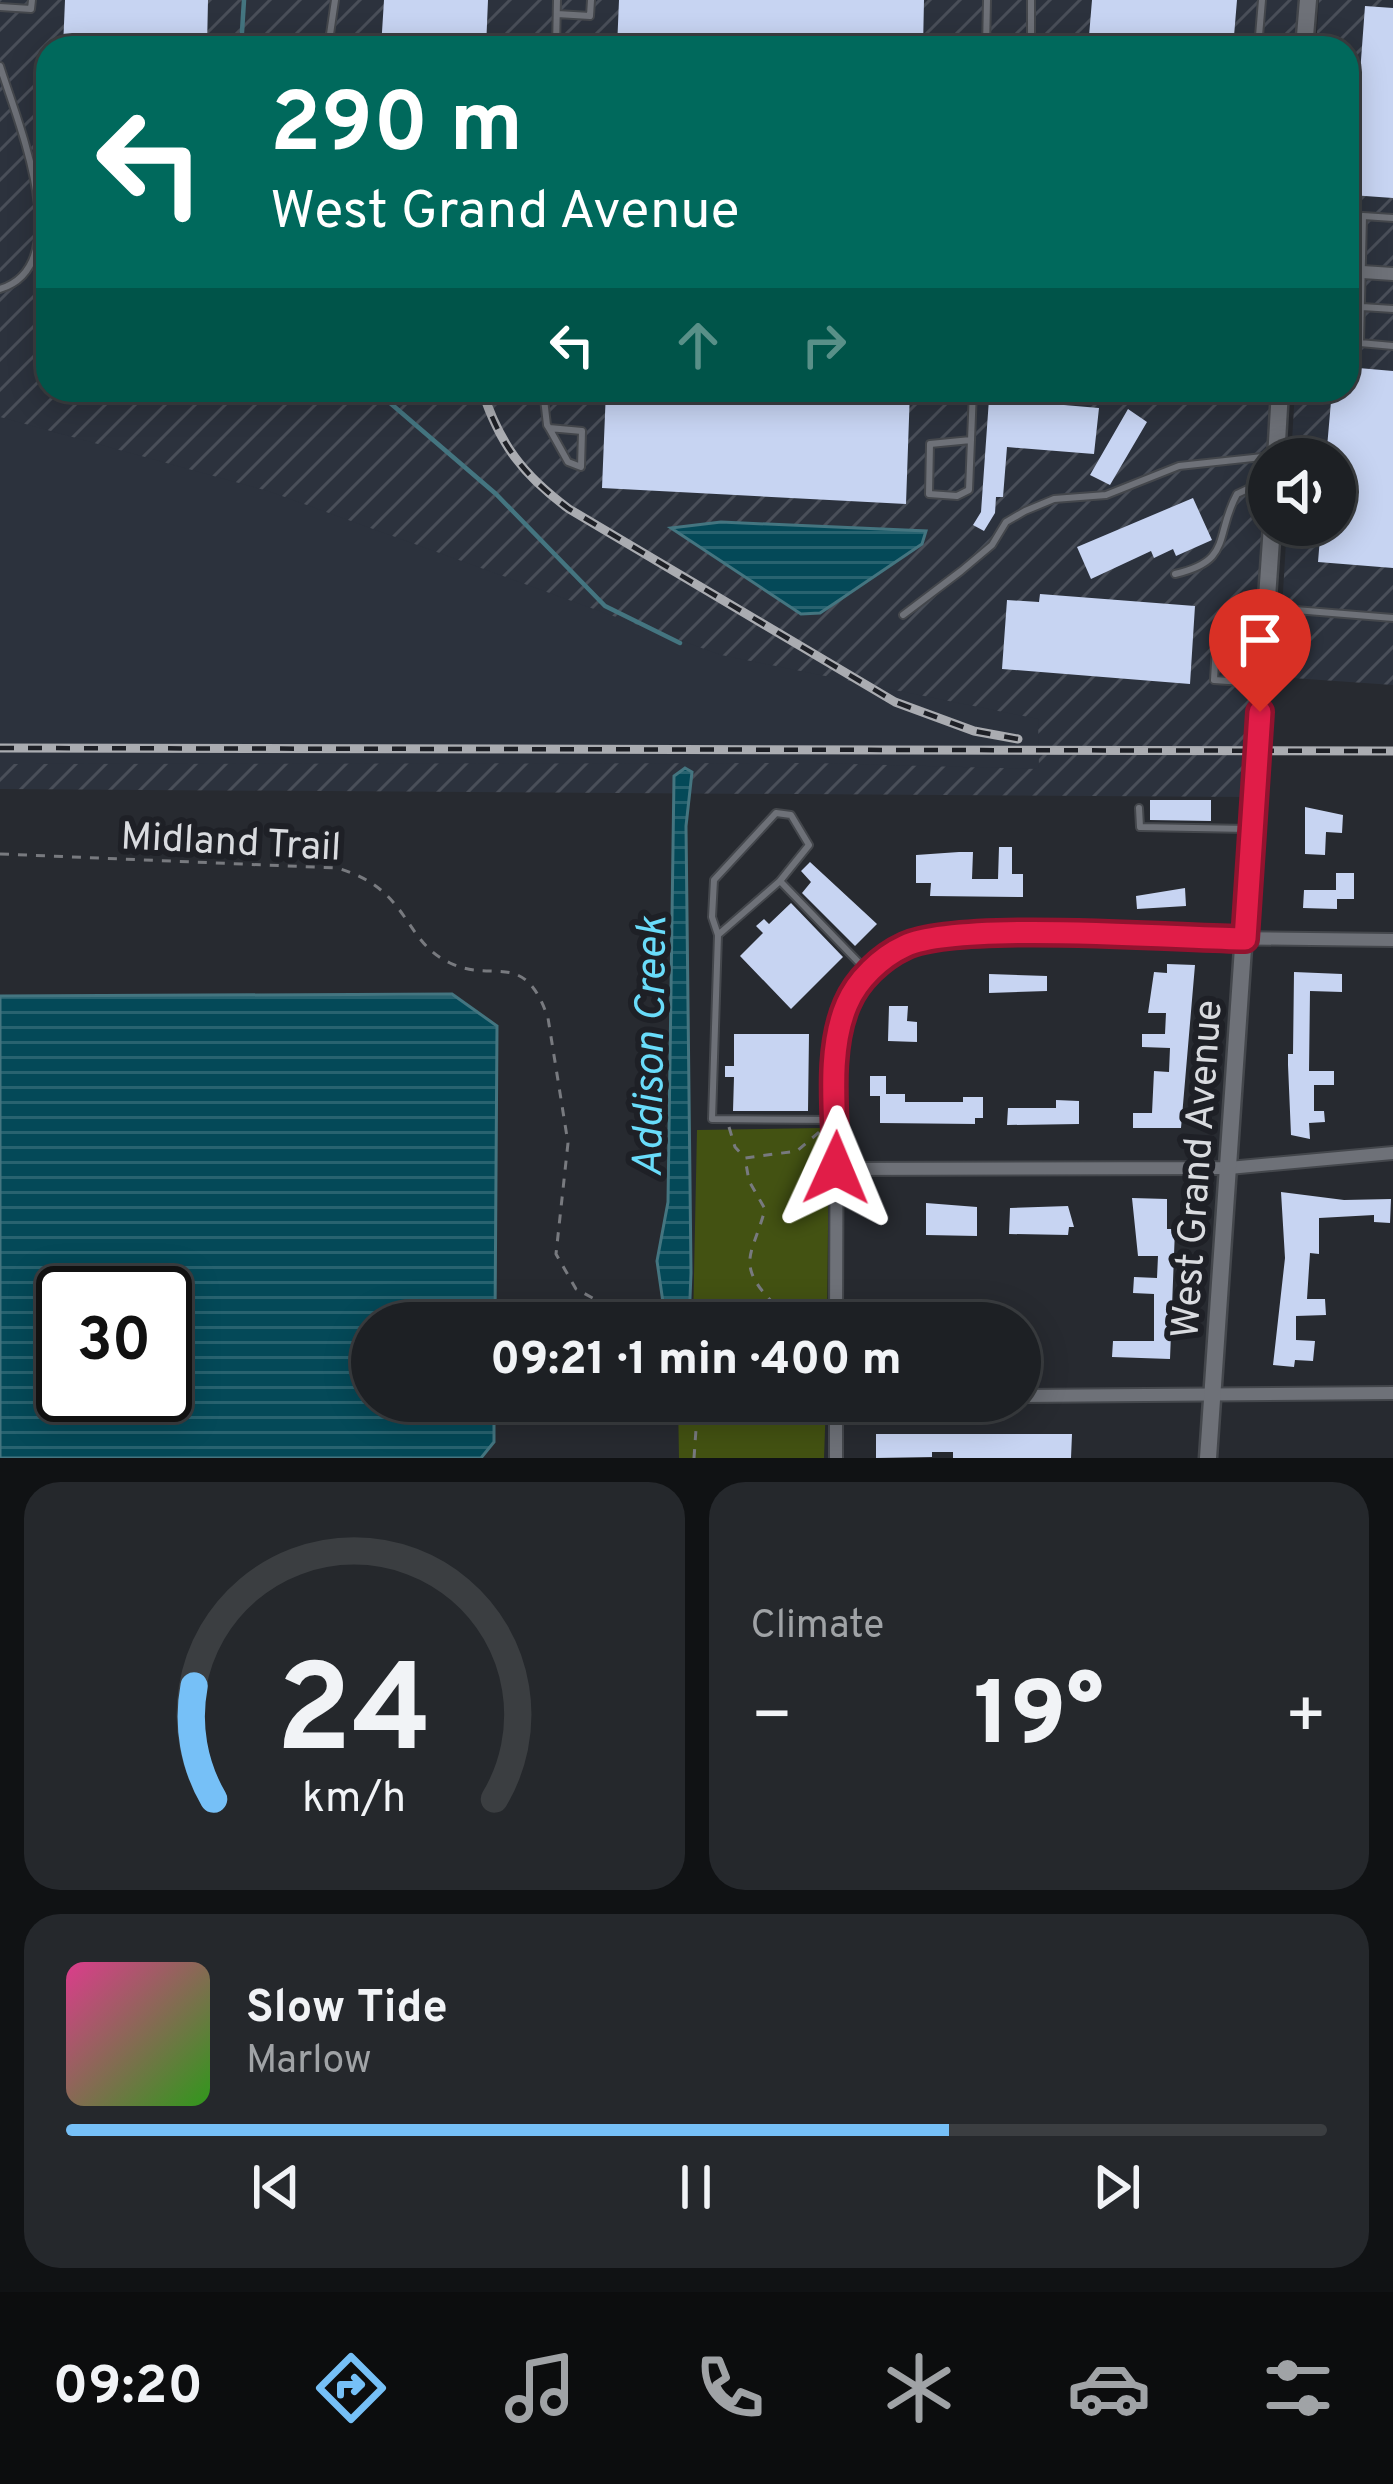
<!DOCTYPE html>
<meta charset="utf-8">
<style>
body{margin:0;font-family:Overpass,sans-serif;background:#25282c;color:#f1f3f6;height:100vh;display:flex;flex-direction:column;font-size:45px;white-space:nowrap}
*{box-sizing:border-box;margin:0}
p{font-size:39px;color:#a0a3a6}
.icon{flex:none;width:66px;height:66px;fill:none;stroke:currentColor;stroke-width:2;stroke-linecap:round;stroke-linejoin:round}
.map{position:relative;height:1458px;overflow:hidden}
.sheet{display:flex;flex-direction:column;gap:24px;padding:24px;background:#101214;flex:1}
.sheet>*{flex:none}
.top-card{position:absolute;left:36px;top:36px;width:1323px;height:366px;border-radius:36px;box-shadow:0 6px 30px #0003,0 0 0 3px #3b3e41;background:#00695c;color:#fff;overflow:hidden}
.fabs{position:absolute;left:1248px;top:438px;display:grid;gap:24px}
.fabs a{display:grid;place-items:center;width:108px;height:108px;border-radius:50%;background:#1d2024;box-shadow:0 6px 30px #0003,0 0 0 3px #3b3e41;font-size:60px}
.speed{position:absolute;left:36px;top:1266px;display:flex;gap:24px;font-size:60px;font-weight:700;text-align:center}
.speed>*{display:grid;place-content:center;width:156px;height:156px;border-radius:50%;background:#1d2024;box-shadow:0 6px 30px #0003,0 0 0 3px #3b3e41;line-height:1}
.speed .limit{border:6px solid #111;border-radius:18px;background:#fff;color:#111}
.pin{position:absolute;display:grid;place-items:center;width:102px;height:102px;color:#fff;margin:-123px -51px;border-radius:50% 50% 50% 0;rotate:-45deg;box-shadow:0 0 12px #0007}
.pin .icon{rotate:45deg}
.me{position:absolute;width:132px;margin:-66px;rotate:1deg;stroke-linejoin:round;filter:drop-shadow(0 0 9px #0008)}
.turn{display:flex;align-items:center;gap:42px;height:252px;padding:0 36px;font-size:54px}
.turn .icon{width:156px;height:156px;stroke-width:2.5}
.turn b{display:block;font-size:84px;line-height:102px}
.lanes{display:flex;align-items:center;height:114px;padding:0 36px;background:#0003;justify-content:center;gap:60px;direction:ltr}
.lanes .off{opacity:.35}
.big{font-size:90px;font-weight:800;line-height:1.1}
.sheet .card{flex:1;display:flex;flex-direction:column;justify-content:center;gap:18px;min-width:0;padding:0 42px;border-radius:36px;background:#25282c}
.sheet .dial{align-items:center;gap:0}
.dial svg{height:312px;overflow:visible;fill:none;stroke:#3b3e41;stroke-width:7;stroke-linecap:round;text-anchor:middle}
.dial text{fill:#f1f3f6;stroke:none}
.song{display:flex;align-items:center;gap:36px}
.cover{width:144px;height:144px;border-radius:18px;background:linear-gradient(135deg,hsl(330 70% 55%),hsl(110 70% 35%))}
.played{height:12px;border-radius:6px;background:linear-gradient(90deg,#76c0f7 70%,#3b3e41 70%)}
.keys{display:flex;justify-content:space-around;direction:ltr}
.heat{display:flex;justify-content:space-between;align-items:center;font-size:66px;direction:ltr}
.sheet .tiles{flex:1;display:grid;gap:24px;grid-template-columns:1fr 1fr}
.card:last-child{grid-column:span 2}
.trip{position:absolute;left:351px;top:1302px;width:690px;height:120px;border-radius:60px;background:#1d2024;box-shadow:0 6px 30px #0003,0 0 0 3px #3b3e41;font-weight:800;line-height:120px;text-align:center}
.dock{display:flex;height:192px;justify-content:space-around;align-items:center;background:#0c0d0e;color:#a0a3a6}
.dock .icon{width:84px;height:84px}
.dock .active{color:#76c0f7}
.dock b{font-size:54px;color:#f1f3f6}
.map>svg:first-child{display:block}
.industrial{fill:url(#industrial-furrows)}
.built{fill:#2c323d}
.green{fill:#435212}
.water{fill:url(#water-rules);stroke:#447580;stroke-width:3;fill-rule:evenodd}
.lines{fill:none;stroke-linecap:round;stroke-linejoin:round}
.stream{stroke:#447580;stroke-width:4.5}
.building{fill:#c7d4f2}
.service-casing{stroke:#44474c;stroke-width:10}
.minor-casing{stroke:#44474c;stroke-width:16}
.secondary-casing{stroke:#44474c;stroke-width:21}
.path{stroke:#787a7f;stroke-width:3;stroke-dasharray:9 9;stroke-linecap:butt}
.service{stroke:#6e7178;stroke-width:6}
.minor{stroke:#6e7178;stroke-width:12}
.secondary{stroke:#6e7178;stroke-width:16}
.rail-casing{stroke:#aaacb1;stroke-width:9}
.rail{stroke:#1e2026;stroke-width:4.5;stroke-dasharray:14;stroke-linecap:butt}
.route-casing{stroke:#92132f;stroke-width:30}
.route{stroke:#e11d48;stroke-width:21}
.labels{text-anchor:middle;stroke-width:12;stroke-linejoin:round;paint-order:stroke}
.street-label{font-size:39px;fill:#d9dbdf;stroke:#1e2026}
.water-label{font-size:42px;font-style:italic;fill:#69dcfa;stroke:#1e2026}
</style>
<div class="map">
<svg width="1393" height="1458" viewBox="0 0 1393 1458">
<defs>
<pattern id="industrial-furrows" width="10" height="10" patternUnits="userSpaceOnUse" patternTransform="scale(3)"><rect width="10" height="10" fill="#2c323d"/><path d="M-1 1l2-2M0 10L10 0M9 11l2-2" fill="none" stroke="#4a4f59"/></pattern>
<pattern id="water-rules" width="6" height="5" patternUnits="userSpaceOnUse" patternTransform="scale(3)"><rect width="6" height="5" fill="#044958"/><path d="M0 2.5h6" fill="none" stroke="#286370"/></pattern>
</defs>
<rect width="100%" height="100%" fill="#272a30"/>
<path class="industrial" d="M0,0h1309l-4,48h-1257v342h1232l-11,69 -18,338 -1251,-8z
M1319,0h74v685l-115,-8 9,-152h48v-66h-44l4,-69h52v-342h-31z"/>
<path class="built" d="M0,417l268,74 453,164 317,64 1,50 -224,-6 -815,1z"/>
<path class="green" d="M822,1128l7,9 -2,186h-134l4,-193z
M678,1401h148l-2,57h-145z"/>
<path class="water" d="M721,522l205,9 -4,13 -87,59 -15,10 -19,1 -130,-86z
M685,768l7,4 -6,54 5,447 -2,50h-23l-9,-62 11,-59 6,-426z
M452,994l45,32 -2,297h-123v78h122v41l-13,16h-481v-462zM63,1293h102v102h-102z"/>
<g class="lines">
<path class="stream" d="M241,48l3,-48
M375,390l121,104 109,112 75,37"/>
</g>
<path class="building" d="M65,0h143l-1,48h-144z
M384,0h104l-2,48h-105z
M619,0h305l-1,48h-306z
M1092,0h145l-4,48h-145z
M1365,6l28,2v190l-42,-3z
M1347,367l46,4v197l-75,-6 3,-37h14v-66h-9l6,-69h15z
M606,390h304l-4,114 -304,-16z
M998,390h20l-1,11 82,7 -5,46 -87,-7 -4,50h-7l-1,16 -11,18 -11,-6 8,-13 8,-113 8,1z
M1128,409l19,13 -37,63 -20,-10z
M1193,498l19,42 -36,16 -3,-7 -19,9 -3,-7 -60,28 -14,-32z
M1040,594l155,12 -5,78 -188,-15 5,-69 32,2z
M1150,800h61v21l-61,-1z
M1305,807l38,8 -1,18 -16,-1 -1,23 -20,-1z
M999,847h13v27h11v23l-93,-1 1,-13h-15v-28l43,-3h14l-1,27h26z
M810,862l67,62 -22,22 -53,-53 9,-11 -10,-11z
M1336,873h18v26h-17v10l-34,-1 1,-18h32z
M1185,888l1,18 -49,3 -1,-13z
M791,903l52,54 -52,52 -51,-53 23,-23 -7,-7 8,-7 5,5z
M1167,964l28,1 -14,163h-48v-15h19l2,-42 15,1 1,-24 -28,-1v-13h23l1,-21h-18l6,-41 13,1z
M1294,972l48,2v18l-32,-1 -1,80h25v14h-20v26h10l1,11 -16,1 1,16 -19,-4 -3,-70v-11h5z
M989,974l58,2v15l-58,2z
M889,1006h19l-1,15 10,1v20l-29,-1z
M734,1034h75l-1,77h-75l1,-34h-9v-11h9z
M870,1076h16v18h19v8h58v-5h20v21h-8v6l-95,-1v-27h-10z
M1056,1100l23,1v23l-72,1 1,-17h48z
M1281,1192l63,8 47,-1 -1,24 -16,-1v-7l-55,3v36l-9,-1 -3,46h18l1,16 -30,1v24l19,1 -2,20 -18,-1 -1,7 -21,-2 12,-107z
M1132,1198l35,1v30h8l-5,130 -58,-2 1,-16h41v-47l-21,-1 1,-16 23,1 1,-22h-20z
M926,1203l51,4v29l-51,-1z
M1068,1206l6,21h-5l-1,8 -59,-1 1,-26z
M876,1434h196l-1,24h-118v-6h-21v5l-56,1z"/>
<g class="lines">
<g class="service-casing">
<path id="service" d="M0,7l31,2 1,-9
M557,14l33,2 1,-16
M328,48l7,-48
M556,48l1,-48
M986,48l1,-48
M1031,48v-48
M1258,48l4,-48
M0,66c16,52 79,199 0,223
M1393,218l-30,-2 -3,127 33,3
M1362,307l31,2
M543,390l4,35 2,3 19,34 13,5 1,-36 -33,-3
M971,440l-41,4 -1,50 28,2 12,-6 4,-100
M1175,574c58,-13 39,-38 62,-80l32,-15
M1271,608l122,10
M903,615l58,-44 31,-26 14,-23 19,-11 29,-12 52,-4 73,-29 93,-10
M1258,683l-44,-3 3,-51 47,3
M1139,808l1,19 109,2
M718,935l-6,-18 2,-37 62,-67 15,2 18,30 -29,36
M836,1120l-124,-1 6,-184 62,-54 88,91"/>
</g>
<g class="minor-casing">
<path id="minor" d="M1347,271l46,3
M836,1169l393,-1 164,-15
M836,1323l1,-285c20,-69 48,-88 116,-103l440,5
M1020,1396l373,-3
M836,1401v57"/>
</g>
<g class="secondary-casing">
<path id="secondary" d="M1304,48l4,-48
M1276,459l4,-69
M1208,1458l64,-933"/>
</g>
<path class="path" d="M0,854l337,14c74,21 65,73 113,95 45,21 74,-15 98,55l20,125 -12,111 20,35 63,34
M729,1127l6,20 10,11
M774,1323v-19c-40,-41 -21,-49 -9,-95l-16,-28 -4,-23 52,-7 27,-23
M694,1458l4,-57"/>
<use href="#service" class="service"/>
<use href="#minor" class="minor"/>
<use href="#secondary" class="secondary"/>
<g class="rail-casing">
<path id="rail" d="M490,48l1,-7
M482,390c18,55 41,85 87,119l326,193 79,29 44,8
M0,748l1393,3"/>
</g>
<use href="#rail" class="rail"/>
</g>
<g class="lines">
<g class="route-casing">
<path id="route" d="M836,1168c0,-51 -10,-116 11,-164 10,-24 34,-47 58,-58 53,-25 270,-8 340,-7l15,-227"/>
</g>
<use href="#route" class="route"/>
</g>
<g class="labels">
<g class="street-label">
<text transform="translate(231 840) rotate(3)" y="14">Midland Trail</text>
<text transform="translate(1195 1169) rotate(-86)" y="14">West Grand Avenue</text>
</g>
<g class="water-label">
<text transform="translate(648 1047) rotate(-89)" y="15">Addison Creek</text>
</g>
</g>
</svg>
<div class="fabs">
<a><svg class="icon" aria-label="sound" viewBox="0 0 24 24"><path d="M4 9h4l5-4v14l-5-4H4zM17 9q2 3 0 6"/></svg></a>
</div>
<div class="speed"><div class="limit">30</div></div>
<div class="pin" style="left:1260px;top:712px;background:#d93025"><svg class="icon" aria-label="arrive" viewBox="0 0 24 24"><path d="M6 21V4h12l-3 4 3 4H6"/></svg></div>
<svg class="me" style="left:836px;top:1168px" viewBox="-20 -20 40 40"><path d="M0-17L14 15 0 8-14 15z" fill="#e11d48" stroke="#fff" stroke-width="4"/></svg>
<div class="trip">09:21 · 1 min · 400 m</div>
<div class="top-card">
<div class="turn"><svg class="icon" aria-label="left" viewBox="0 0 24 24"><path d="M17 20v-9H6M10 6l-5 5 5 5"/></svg><div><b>290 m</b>West Grand Avenue</div></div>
<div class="lanes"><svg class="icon" aria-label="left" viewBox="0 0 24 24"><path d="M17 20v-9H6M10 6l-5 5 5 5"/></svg><svg class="icon off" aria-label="ahead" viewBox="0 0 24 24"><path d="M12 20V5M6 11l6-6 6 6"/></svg><svg class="icon off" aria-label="right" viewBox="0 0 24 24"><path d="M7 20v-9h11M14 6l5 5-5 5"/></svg></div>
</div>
</div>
<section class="sheet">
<div class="tiles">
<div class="card dial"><svg viewBox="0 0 100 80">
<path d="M14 69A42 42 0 1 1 86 69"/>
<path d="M14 69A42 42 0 0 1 9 40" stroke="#76c0f7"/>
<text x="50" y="56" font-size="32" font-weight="700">24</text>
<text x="50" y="72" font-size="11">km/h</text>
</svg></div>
<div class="card"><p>Climate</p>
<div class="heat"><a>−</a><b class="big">19°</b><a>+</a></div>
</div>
<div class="card">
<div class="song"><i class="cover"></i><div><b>Slow Tide</b><p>Marlow</p></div></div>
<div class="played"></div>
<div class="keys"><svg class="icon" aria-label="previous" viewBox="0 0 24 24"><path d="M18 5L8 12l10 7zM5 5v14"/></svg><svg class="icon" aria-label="pause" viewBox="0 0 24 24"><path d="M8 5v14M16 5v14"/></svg><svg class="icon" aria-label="next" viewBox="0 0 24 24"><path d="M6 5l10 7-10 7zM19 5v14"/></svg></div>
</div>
</div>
</section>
<nav class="dock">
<b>09:20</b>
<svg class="icon active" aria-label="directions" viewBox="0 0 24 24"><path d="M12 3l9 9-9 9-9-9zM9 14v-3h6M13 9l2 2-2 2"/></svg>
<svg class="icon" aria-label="music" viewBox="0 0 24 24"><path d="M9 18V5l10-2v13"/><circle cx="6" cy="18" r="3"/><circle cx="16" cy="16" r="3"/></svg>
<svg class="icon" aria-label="phone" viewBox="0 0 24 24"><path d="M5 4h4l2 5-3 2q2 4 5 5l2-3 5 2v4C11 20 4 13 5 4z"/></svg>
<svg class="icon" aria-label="climate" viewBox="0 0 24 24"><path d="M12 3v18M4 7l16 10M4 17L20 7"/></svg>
<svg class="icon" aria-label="car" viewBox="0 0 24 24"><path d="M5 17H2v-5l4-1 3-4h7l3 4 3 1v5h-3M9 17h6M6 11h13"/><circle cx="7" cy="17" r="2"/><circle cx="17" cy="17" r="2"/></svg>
<svg class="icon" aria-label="filters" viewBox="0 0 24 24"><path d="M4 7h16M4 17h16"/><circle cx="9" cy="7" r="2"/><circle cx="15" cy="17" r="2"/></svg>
</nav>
